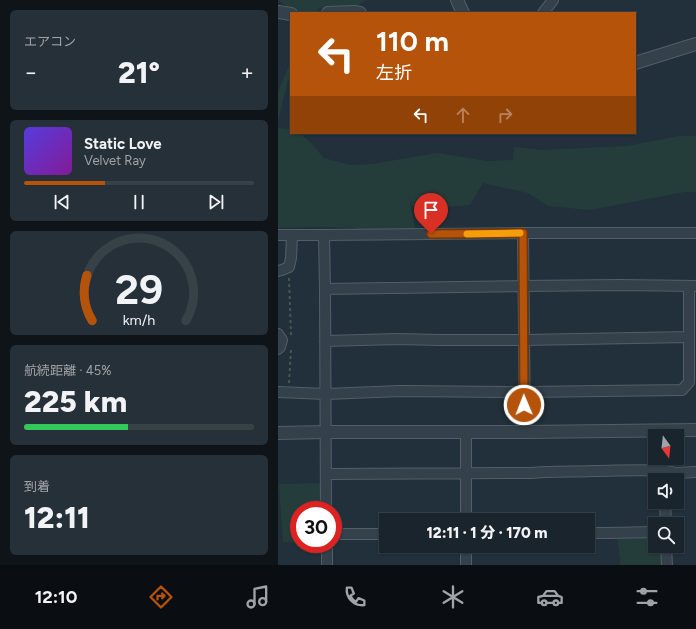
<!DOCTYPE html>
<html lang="ja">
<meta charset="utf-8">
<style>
body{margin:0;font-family:Figtree,"Noto Sans JP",sans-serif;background:#263038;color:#f1f3f6;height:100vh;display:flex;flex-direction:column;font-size:15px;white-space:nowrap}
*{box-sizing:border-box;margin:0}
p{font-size:13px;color:#9fa4a9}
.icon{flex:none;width:22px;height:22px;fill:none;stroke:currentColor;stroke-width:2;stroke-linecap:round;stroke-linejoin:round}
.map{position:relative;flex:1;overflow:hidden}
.details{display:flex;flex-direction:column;gap:10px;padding:10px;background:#0e1418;width:278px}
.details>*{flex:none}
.banner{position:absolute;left:12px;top:12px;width:346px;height:122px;border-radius:0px;box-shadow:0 1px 3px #0004,0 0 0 1px #374148;background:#b45309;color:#fff;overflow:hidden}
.needle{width:26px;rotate:165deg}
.buttons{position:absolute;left:370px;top:429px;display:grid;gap:8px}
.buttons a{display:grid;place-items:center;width:36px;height:36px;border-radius:0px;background:#19242c;box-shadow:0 1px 3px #0004,0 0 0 1px #374148;font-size:20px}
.speed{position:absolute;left:12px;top:501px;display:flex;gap:8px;font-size:20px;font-weight:700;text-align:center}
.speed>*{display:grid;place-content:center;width:52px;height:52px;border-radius:50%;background:#19242c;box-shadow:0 1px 3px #0004,0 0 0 1px #374148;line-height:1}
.speed .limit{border:6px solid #d22;background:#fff;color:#111}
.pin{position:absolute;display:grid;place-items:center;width:34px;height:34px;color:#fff;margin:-41px -17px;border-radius:50% 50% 50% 0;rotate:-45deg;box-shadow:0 0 4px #0007}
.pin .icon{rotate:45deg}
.me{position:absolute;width:44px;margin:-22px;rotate:359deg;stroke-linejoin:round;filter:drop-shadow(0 0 3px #0008)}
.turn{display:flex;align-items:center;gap:14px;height:84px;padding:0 20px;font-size:18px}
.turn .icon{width:52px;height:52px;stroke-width:2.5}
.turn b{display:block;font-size:28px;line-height:34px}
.lanes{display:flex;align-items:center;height:38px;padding:0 20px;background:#0003;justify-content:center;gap:20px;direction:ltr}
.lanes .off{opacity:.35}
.big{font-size:30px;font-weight:800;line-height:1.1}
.details .card{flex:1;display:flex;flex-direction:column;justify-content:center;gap:6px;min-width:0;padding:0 14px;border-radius:6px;background:#263038}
.details .dial{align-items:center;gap:0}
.dial svg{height:104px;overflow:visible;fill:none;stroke:#374148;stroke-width:7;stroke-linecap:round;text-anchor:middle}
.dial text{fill:#f1f3f6;stroke:none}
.song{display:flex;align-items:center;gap:12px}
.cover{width:48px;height:48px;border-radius:6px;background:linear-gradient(135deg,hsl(250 70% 55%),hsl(290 70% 35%))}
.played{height:4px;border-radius:2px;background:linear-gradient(90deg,#b45309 35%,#374148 35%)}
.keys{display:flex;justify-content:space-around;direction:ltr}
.heat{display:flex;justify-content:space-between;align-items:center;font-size:22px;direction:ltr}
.charge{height:6px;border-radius:3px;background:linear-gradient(90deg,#34c759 45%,#374148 0)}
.trip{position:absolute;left:101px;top:513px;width:216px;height:40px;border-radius:0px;background:#19242c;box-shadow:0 1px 3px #0004,0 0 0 1px #374148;font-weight:800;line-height:40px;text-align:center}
.menu{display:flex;height:64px;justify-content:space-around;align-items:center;background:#0a0e12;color:#9fa4a9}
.menu .icon{width:28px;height:28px}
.menu .current{color:#b45309}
.menu b{font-size:18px;color:#f1f3f6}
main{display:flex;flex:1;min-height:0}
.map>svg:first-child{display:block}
.green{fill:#243d3b}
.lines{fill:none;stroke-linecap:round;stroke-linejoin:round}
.minor-casing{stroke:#525f68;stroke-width:12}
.tertiary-casing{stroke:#525f68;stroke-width:14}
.path{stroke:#425958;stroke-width:2;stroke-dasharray:3 3;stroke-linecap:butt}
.minor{stroke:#34414a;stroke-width:10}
.tertiary{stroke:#34414a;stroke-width:12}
.route-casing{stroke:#753606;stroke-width:10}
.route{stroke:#b45309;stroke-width:7}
.slow{stroke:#f59e0b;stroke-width:7}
</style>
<main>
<section class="details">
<div class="card"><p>エアコン</p>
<div class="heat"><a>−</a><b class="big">21°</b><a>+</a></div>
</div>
<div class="card">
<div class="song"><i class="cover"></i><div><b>Static Love</b><p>Velvet Ray</p></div></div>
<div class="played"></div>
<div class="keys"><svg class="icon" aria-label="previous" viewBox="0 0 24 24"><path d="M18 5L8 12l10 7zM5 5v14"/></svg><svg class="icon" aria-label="pause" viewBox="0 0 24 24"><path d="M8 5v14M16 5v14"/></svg><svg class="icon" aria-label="next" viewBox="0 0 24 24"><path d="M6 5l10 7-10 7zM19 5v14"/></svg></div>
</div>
<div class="card dial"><svg viewBox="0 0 100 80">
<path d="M14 69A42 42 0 1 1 86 69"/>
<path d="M14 69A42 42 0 0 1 10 34" stroke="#b45309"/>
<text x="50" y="56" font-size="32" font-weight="700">29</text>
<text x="50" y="72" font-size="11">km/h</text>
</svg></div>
<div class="card"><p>航続距離 · 45%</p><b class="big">225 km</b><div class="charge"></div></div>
<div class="card"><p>到着</p><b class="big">12:11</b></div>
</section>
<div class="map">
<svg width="418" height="565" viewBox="0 0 418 565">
<rect width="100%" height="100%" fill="#21303a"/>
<path class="green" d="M0,0h88l-9,6 -38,2 -2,5h-20z
M13,60v19l-3,1 -10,42v-30z
M0,128l13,1v4h9l12,11 12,14 26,7 22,-1 65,-11 50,8 26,-1 1,-13 28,3 85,-4 52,-10h17v56h-11l-95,18 -42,-4 -20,-13 -45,-10 -13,22 -27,2 -31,-1 -3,-9 7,37 -59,1 -1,-7 -30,-1 -48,1z
M48,483v27h-27v32h-16l-4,-58z
M339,536h38v10h8l1,19h-44v-7z"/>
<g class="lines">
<g class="minor-casing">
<path id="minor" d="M265,13l10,-13
M245,233l2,199
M0,235h46
M0,271l4,-1 7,-3 2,-9 1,-23
M47,289l198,-3 97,-1 76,1
M47,341l72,-2 44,1h83l165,-3
M0,349l2,-2 2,-7 -4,-6
M0,392l48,2 74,-3 124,1 158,-2 7,-8v-96
M48,474l205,-1c20,-2 41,-1 62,-2 24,0 48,-2 72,0
M387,480v-9l11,2 20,-1
M387,502l1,22
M48,510l-1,-221 -1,-54 199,-2h173
M188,520v-89
M310,533h21l46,-1
M55,534h53
M49,544v21
M388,546l1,19
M188,565v-19"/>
</g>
<g class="tertiary-casing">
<path id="tertiary" d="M179,0l6,13
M0,12l13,2
M50,13l26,-1 6,1
M357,63l61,-19
M0,433l48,-1h199l171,-2"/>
</g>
<path class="path" d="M11,278l2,57
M11,383l2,-33"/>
<use href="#minor" class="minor"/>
<use href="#tertiary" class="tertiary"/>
</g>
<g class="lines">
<g class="route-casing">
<path id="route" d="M153,234l92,-1 1,172"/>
</g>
<use href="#route" class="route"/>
<path class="slow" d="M189,234l53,-1"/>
</g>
</svg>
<div class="buttons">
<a><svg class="needle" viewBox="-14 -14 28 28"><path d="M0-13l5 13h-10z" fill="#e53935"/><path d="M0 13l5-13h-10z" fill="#9fa4a9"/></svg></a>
<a><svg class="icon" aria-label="sound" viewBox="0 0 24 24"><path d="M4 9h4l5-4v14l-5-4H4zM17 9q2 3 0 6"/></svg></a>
<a><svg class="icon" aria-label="search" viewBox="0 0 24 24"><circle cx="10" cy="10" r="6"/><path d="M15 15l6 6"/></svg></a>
</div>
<div class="speed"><div class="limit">30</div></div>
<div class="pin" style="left:153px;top:234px;background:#d93025"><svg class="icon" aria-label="arrive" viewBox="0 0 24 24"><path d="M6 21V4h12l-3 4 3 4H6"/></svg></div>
<svg class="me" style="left:246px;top:405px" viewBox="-20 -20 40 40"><circle r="17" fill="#b45309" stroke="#fff" stroke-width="3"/><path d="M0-11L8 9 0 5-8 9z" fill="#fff"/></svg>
<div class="trip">12:11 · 1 分 · 170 m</div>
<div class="banner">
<div class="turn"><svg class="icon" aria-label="left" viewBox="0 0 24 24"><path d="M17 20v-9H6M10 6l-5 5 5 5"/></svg><div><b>110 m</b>左折</div></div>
<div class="lanes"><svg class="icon" aria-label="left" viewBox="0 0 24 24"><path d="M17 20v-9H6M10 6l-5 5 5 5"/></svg><svg class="icon off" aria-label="ahead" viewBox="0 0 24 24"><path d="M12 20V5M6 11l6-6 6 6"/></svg><svg class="icon off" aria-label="right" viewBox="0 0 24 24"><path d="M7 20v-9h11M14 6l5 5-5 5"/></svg></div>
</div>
</div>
</main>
<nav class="menu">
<b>12:10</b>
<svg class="icon current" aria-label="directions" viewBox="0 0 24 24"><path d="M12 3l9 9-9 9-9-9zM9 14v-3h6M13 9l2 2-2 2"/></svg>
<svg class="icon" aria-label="music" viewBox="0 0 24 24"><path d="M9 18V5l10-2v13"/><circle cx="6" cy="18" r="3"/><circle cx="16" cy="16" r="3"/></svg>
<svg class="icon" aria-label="phone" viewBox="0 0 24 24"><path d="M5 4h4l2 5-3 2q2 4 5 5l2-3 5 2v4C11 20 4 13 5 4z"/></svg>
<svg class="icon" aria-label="climate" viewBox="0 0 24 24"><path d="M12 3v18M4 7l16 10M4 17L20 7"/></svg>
<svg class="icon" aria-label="car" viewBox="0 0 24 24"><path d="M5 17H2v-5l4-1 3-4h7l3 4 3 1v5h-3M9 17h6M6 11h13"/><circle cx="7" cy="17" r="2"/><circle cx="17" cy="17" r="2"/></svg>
<svg class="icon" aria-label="filters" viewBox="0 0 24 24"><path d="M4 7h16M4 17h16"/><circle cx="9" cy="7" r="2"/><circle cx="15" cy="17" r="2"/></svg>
</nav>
